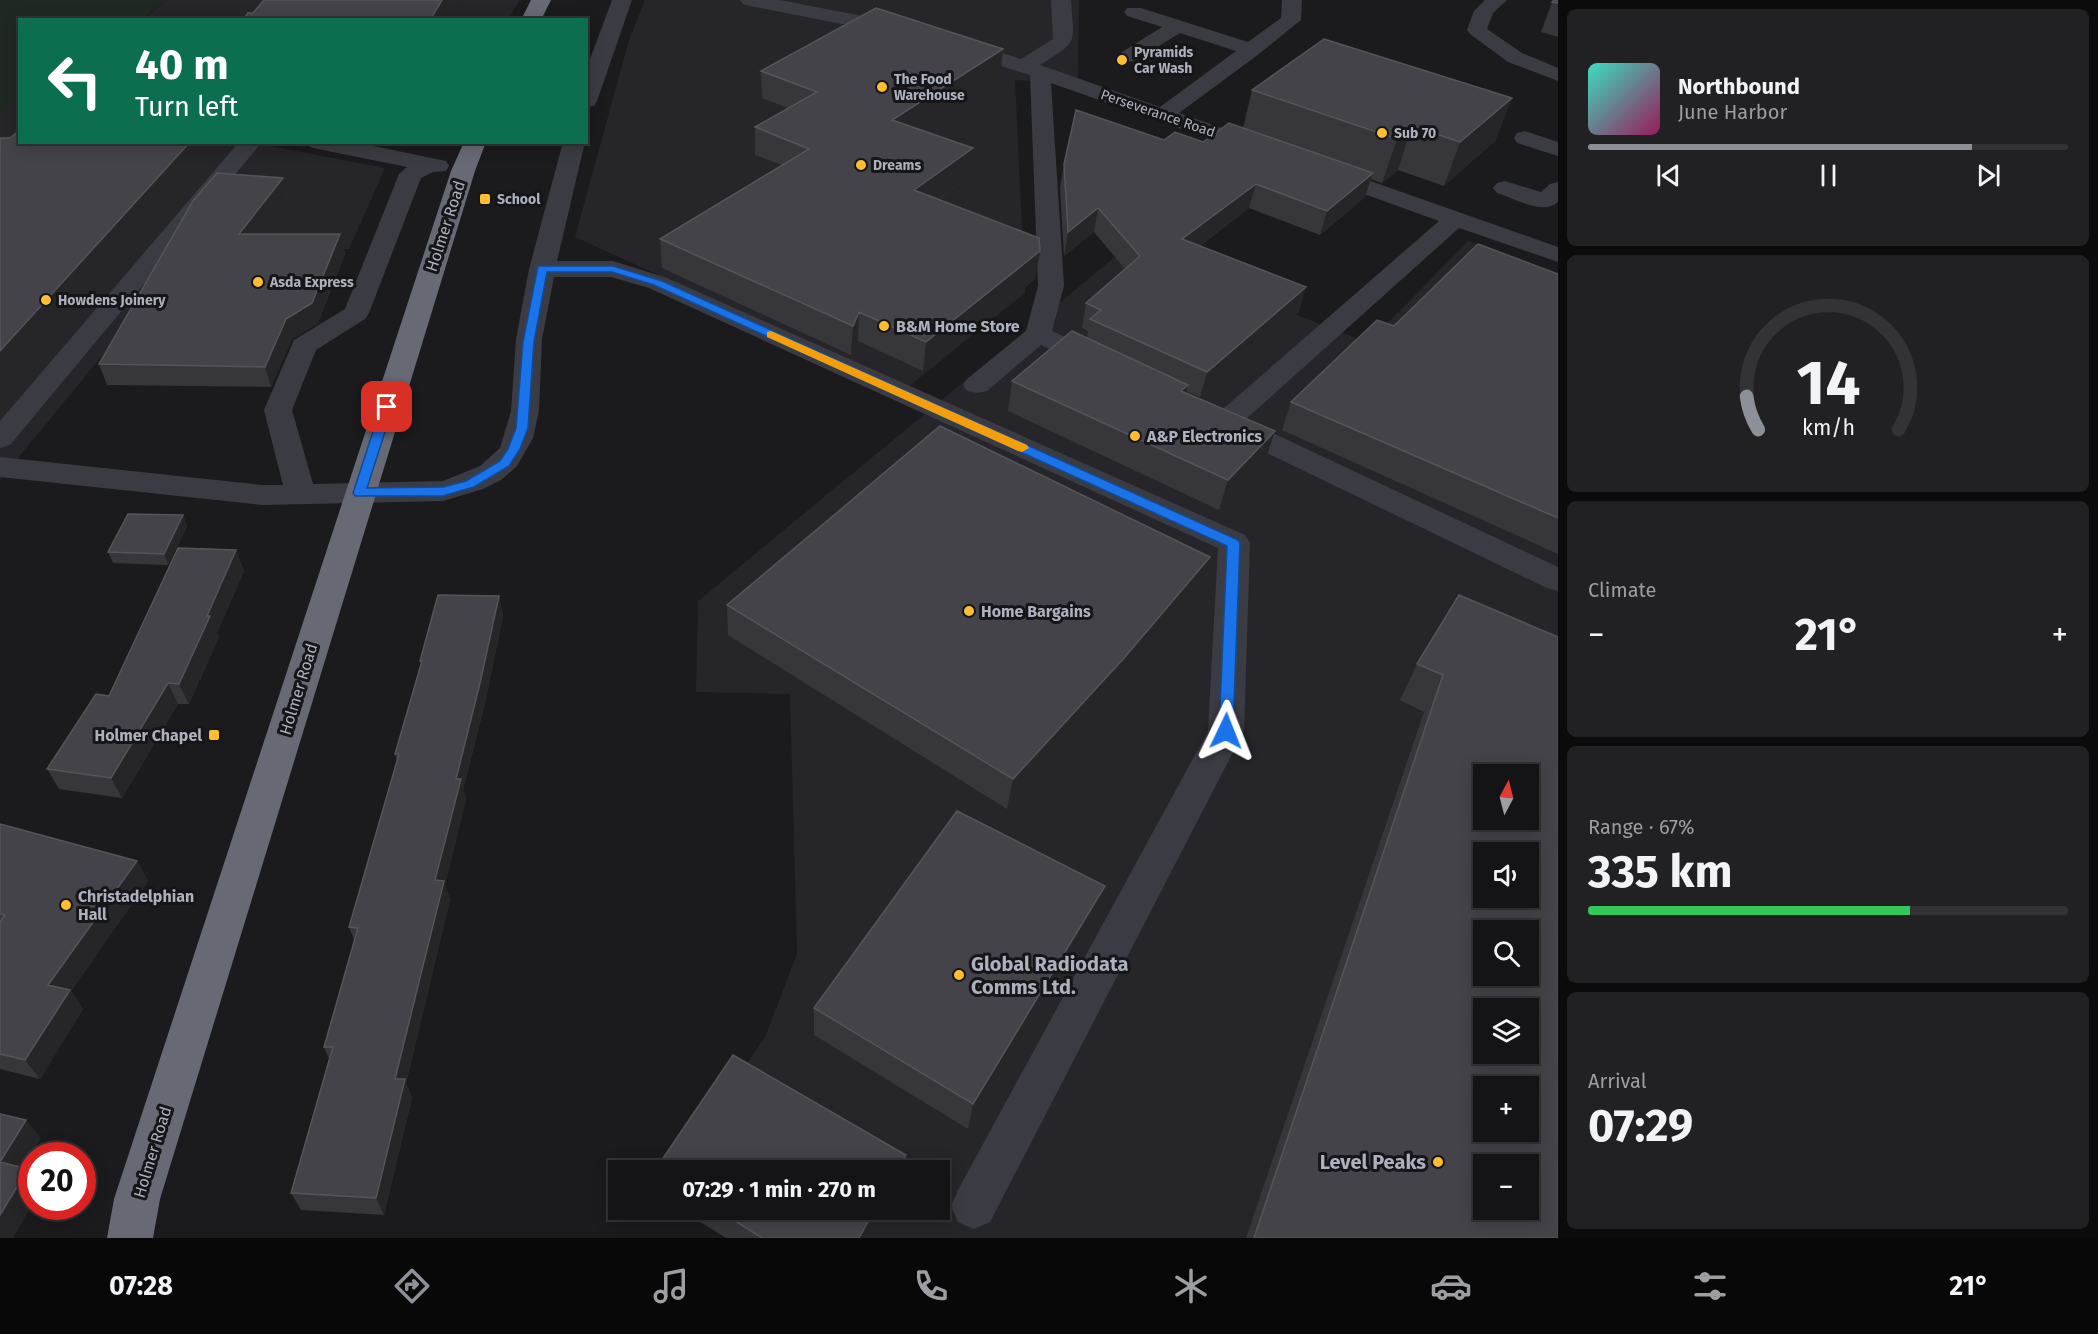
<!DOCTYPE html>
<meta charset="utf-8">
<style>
body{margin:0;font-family:"Fira Sans",sans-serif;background:#212123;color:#f1f3f6;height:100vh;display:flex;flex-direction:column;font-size:22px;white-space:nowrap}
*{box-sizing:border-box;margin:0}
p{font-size:20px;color:#9d9ea1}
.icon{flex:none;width:33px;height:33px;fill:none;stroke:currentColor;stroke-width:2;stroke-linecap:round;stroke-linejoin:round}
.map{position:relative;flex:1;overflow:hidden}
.sheet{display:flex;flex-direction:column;gap:9px;padding:9px;background:#0b0b0c;width:540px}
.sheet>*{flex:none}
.banner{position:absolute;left:18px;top:18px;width:570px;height:126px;border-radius:0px;box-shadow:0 3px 15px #0003,0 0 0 2px #333335;background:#0b6e4f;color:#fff;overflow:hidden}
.needle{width:39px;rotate:7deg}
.tools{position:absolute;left:1473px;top:764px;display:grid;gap:12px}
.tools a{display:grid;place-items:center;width:66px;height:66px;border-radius:0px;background:#141416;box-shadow:0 3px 15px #0003,0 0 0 2px #333335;font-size:30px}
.speed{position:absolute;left:18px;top:1142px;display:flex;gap:12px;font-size:30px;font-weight:700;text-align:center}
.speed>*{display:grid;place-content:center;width:78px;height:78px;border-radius:50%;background:#141416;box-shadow:0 3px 15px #0003,0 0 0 2px #333335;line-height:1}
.speed .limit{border:9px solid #d22;background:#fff;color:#111}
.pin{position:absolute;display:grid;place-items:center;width:51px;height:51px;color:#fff;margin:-26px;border-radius:12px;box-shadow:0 3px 9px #0006}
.me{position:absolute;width:66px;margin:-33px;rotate:2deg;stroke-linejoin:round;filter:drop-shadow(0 0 4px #0008)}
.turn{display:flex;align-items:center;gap:21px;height:126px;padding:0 18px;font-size:27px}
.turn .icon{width:78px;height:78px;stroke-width:2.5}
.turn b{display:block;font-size:42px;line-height:51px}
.big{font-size:45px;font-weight:700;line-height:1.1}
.sheet .card{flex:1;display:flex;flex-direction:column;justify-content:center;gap:9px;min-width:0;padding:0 21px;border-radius:9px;background:#212123}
.sheet .dial{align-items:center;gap:0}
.dial svg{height:156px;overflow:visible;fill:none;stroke:#333335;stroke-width:7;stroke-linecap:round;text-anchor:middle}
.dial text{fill:#f1f3f6;stroke:none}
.song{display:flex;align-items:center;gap:18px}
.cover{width:72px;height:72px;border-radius:9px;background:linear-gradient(135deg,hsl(170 70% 55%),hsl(330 70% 35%))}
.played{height:6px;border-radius:3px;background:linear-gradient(90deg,#8c9099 80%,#333335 80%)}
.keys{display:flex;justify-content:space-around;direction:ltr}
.heat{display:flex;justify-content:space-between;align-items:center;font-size:33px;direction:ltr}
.charge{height:9px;border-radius:4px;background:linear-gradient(90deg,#34c759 67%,#333335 0)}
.trip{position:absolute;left:608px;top:1160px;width:342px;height:60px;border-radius:0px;background:#141416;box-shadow:0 3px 15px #0003,0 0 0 2px #333335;font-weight:700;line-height:60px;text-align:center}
.dock{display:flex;height:96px;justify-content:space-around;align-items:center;background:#080809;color:#9d9ea1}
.dock .icon{width:42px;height:42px}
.dock .on{color:#8c9099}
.dock b{font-size:27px;color:#f1f3f6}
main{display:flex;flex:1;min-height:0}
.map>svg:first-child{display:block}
.built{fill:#26262a;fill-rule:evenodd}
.green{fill:#202921}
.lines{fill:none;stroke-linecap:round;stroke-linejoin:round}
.minor{fill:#3b3c43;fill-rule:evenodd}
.highway{fill:#676a74;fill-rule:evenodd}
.wall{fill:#37363b}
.shaded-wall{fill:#262629}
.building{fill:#434349;stroke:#54555b;stroke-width:1.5;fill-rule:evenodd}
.route{fill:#1a73e8;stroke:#114b97;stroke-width:1.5}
.slow{fill:#f59e0b}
.poi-dot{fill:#ffbd31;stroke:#161518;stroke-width:2}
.labels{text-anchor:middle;stroke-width:6;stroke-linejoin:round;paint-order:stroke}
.far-poi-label{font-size:14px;font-weight:bold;fill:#acb1bd;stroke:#161518;text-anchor:start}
.far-street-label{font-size:14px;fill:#acb1bd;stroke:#161518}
.street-label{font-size:16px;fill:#acb1bd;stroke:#161518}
.poi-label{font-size:16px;font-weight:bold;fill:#acb1bd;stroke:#161518;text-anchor:start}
.near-poi-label{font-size:20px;font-weight:bold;fill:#acb1bd;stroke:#161518;text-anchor:start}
</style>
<main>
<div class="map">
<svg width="1558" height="1238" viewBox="0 0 1558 1238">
<rect width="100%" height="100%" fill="#1b1b1d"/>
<path class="built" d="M166,0h354l-12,19 -365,1z
M645,0h434l-1,85 -63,-5 10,213 -118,95 -332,-151 54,-197z
M19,100l1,42 234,1 131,25 -36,81 -161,2 -188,229v-369z
M1468,241l90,33v964h-832l-46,-29h259v-39h-264l90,-133 32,-83 -7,-260 -94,-2 2,-91 429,-354 241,96zM1484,774h44v45h-44zM1484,852h44v45h-44zM1484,930h44v45h-44zM1484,1008h44v45h-44zM1484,1086h44v45h-44zM1484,1164h44v45h-44z"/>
<path class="green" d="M0,0h166l-23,19 -123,1 -1,80 -19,11z"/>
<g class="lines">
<path class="minor" d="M612,0h20l-35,101 -3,5 -8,1v-37z
M740,0h40l118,23 7,2 3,4 -3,4 -7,2 -148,-29 -7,-2z
M1051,0h20c3,46 8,40 -31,65l120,42 76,-56 -56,-18 -44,27 -7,2 -7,-2 -3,-4 3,-4 40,-25 -35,-11 -3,-4 3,-4h14l107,34 33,-24 1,-18h20l-1,20 -42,34 -80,59 86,30 3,5 -3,5 -8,2 -8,-2 -198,-70 13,203 -12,45 57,26 4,6 -4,6 -10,2 -58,-26 -54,46 -10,2 -10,-2 -4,-6 4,-6 59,-48 12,-45 -8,-211 -78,-25 -3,-4 3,-4 7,-2 62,19 32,-20z
M1485,0h22l-14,13 -6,16 35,24 36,15v13l-50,-19 -38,-28 -3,-4 7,-19z
M1525,131l33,11v14l-41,-13 -3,-5 3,-5z
M239,142h23l-252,303 -10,3v-27z
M307,142h47l92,19 3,5 -3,5 -13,1 -12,6 -52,135 -4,6 -49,31 -24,60 21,74 130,-3 37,-15 20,-18 11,-37 5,-72 13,-70 34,-127h22l-28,119h56l54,17 578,257 5,8 -6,188 -254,491 -16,7 -16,-7 -7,-16 7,-16 250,-459 10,-183 -569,-260 -38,-11h-57l-12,62 -3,72 -6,27 -16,28 -16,14 -18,9 -40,12 -181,4 -262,-28v-20l262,28h21l-19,-75 30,-70 51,-31 54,-135 8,-7 -89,-18 -8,-2z
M1325,165l233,82v15l-99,-34 -214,192 313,147v24l-11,-3 -332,-160 -4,-6 4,-6 224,-195 -122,-44 -4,-5 4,-5z
M1505,181l36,11 9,-8 8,-2v20c-15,14 -44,-4 -61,-9l-4,-5 4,-5z"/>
<path class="highway" d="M531,0h20l-10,20h-20z
M464,142h22l-11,29 -315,1028 -7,39h-46l7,-39 337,-1028z"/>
</g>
<path class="wall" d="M1558,0v37l-17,-5 11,-30z
M1003,49l-3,27 -82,53 52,47 -31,23 96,80 -112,92 -65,-30 -7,14 -189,-87 -2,-29 122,-74 -27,-10v-28l33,-19 -26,-10 -1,-27z
M1252,90l260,8 -17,43 -51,45 -46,-16 -16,13 -11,-4 -6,18 -45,38 -71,-27 -49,38 99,66 -99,85 -14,-6v2l79,68 -46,49 -211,-99 4,-30 75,-43 1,-7 -6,-3 4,-25 39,-34 -31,-37 -30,24 -4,-68 4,-24 100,-24 39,2 40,-14z
M283,178l5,20 -28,36h80l5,20 -27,69 -26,16 -21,48 -164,-2 -8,-21z
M1558,274v280l-276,-124 9,-28 103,-76z
M183,515l4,11 -19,39 -55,-2 -5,-11z
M236,550l8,21 -27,62 2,4 -30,67h-11l-56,94 -63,-9 -12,-20 62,-73z
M1210,557l-9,30 -84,99 -110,123 -279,-174 -1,-30z
M499,596l4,21 -18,86 -22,87 3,9 -21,85 5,16 -44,183 6,15 -28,117 -83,-5 -10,-17 38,-134 -5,-12 30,-107 -5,-13 48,-165 -2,-8 26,-90 -1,-3z
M1558,637v601h-312l178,-526 -24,-12 17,-36z
M0,824l137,37 11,20 -77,110 12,18 -43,70 -40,-10z
M1105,886l-8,28 -129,215 -154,-94v-27z
M680,1209h206l-17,29h-143z"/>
<path class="shaded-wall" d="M442,0h20l1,3 -10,17h-23z
M1003,49l-3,27 -109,71 1,-27z
M1512,98l-17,43 -51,45 16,-44z
M1412,126l-14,44 -16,13 15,-44z
M190,142h39l-229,263v-54z
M973,148l-3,28 -58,42 2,-28z
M1373,173l-8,24 -45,38 7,-24z
M283,178l5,20 -43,56 -6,-20z
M1256,184l-7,24 -72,55 5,-24z
M1098,208l-4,24 -30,24 4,-24z
M340,234l5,20 -27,69 -26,16 -21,48 -6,-20 21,-48z
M1040,251l-5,28 -112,92 3,-29z
M1306,287l-7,25 -99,85 7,-25z
M859,312l-1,29 -7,14 2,-29z
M1188,385l-8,29 1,-23z
M1275,431l-10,30 -46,49 9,-30z
M183,515l4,11 -19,39 -4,-11z
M236,550l8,21 -27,62 2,4 -30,67 -10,-20 28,-68z
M1210,557l-9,30 -84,99 -110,123 6,-30z
M499,596l4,21 -18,86 -22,87 3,9 -21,85 5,16 -44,183 6,15 -28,117 -8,-17 19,-119 61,-300z
M168,683l10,21 -56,94 -11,-20z
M137,861l11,20 -77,110 12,18 -43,70 -15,-19 23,-75z
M1105,886l-8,28 -129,215 5,-25z
M26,1120l15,18 -25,41 -16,-17z
M906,1155l-2,15h-7z
M28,1169l4,4v33l-19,32h-13v-23z
M875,1209h11l-17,29h-10z"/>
<path class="building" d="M264,0h178l-12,20h-187l5,-7h5z
M1554,0h4v3l-6,-1z
M876,8l127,41 -111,71 81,28 -59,42 125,48 1,13 -114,91 -67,-30 -6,14 -193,-87 149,-90 -54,-22 62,-35 -56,-21z
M1324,39l188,59 -52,44 -48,-16 -15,13 -145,-49z
M1076,110l88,30 11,-8 28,10 26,-19 144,50 -46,38 -71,-27 -74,55 124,48 -99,85 -117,-53 11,-9 -15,-7 54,-47 -42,-48 -30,24 -4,-68z
M20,130v12h170l-190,209v-213h10z
M217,173l66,5 -44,56h101l-28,69 -26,16 -21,48 -166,-3 94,-163z
M1478,244l80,30v244l-267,-116 86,-82 17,6z
M1072,331l116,54 -7,6 94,40 -47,49 -216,-99z
M940,426l270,131 -85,100 -112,122 -286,-174z
M128,514l55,1 -19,39 -56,-2z
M178,548l58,2 -29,66h3l-31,68 -11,-1 -57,95 -64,-9 49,-75 13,2z
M438,595l61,1 -19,87 -24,96h5l-26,101 9,1 -49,198h10l-29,119 -85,-5 42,-146h-9l34,-119 -9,-1 50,-173h-4l27,-93h-2z
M1459,595l99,42v601h-304l189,-563 -26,-11zM1484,774h44v45h-44zM1484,852h44v45h-44zM1484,930h44v45h-44zM1484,1008h44v45h-44zM1484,1086h44v45h-44zM1484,1164h44v45h-44z
M957,811l148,75 -132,218 -159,-96z
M0,824l137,37 -89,124 22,5 -45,70 -25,-6v-132l5,-7 -5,-1z
M733,1055l173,100 -9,15h-242z
M0,1114l26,6 -26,42 28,7 -28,46z
M716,1209h159l-16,29h-97z"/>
<path class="route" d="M538,266h75l49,15 576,259 2,3 -7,188 -2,4h-10l-2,-4 8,-185 -573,-261 -42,-13h-65l-13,70 -6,86 -8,21 -11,17 -35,21 -31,9h-88l-2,-3 28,-86 6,-4 6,4 -26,81 76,-1 23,-6 34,-20 8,-12 8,-21 7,-86z"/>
<path class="slow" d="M771,331l256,114 2,3 -7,4 -4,-1 -251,-114v-5z"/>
<g class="poi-dot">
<circle cx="1122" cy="60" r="6"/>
<circle cx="882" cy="87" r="6"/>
<circle cx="1382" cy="133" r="6"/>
<circle cx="861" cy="165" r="6"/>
<rect x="479" y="193" width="12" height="12" rx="3"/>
<circle cx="258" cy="282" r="6"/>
<circle cx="46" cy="300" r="6"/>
<circle cx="884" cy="326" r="6"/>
<circle cx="1135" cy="436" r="6"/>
<circle cx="969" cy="611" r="6"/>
<rect x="208" y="729" width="12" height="12" rx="3"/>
<circle cx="66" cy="905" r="6"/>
<circle cx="959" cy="975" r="6"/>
<circle cx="1438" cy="1162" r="6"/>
</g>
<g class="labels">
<g class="far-poi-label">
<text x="1134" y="57">Pyramids<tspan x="1134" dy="16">Car Wash</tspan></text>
<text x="894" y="84">The Food<tspan x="894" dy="16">Warehouse</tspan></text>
<text x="1394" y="138">Sub 70</text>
<text x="873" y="170">Dreams</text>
<text x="497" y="204">School</text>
<text x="270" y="287">Asda Express</text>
<text x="58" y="305">Howdens Joinery</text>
</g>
<g class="far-street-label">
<text transform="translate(1158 113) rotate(19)" y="5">Perseverance Road</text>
</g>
<g class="street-label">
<text transform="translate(445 226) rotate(-72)" y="6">Holmer Road</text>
<text transform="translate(298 689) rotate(-73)" y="6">Holmer Road</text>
<text transform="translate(152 1152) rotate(-73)" y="6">Holmer Road</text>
</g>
<g class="poi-label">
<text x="896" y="332">B&amp;M Home Store</text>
<text x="1147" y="442">A&amp;P Electronics</text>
<text x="981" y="617">Home Bargains</text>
<text x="202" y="741" text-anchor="end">Holmer Chapel</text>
<text x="78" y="902">Christadelphian<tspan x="78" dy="18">Hall</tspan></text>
</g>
<g class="near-poi-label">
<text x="971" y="971">Global Radiodata<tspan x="971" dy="23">Comms Ltd.</tspan></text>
<text x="1426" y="1169" text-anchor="end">Level Peaks</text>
</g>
</g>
</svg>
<div class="tools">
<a><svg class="needle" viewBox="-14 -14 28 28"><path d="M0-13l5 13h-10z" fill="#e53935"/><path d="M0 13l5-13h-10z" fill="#9d9ea1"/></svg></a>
<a><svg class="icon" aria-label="sound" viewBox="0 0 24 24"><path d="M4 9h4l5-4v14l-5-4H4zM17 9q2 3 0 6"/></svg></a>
<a><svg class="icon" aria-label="search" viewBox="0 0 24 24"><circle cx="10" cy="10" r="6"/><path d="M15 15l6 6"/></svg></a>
<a><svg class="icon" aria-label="layers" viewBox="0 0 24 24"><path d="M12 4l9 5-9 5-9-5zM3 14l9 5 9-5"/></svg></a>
<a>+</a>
<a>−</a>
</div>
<div class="speed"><div class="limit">20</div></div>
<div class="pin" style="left:387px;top:407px;background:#d93025"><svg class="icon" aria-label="arrive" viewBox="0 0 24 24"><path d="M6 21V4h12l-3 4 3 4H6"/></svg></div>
<svg class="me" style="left:1226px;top:731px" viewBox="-20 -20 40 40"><path d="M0-17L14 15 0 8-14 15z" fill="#1a73e8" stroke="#fff" stroke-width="4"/></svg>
<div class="trip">07:29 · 1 min · 270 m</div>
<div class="banner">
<div class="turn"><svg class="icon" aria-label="left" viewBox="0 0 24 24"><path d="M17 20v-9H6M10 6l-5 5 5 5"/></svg><div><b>40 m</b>Turn left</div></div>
</div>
</div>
<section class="sheet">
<div class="card">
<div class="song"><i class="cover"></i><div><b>Northbound</b><p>June Harbor</p></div></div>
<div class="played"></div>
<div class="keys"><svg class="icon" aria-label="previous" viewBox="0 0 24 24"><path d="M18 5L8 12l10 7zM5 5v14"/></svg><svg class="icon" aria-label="pause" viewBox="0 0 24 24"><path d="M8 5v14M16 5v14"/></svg><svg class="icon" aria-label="next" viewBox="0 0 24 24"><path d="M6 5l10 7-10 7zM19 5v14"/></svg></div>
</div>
<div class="card dial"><svg viewBox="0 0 100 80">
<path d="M14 69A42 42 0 1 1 86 69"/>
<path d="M14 69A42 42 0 0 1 8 52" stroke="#8c9099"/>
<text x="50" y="56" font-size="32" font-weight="700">14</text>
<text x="50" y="72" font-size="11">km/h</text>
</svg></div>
<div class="card"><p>Climate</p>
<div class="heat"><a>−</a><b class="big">21°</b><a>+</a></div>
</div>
<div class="card"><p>Range · 67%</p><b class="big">335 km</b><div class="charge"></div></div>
<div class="card"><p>Arrival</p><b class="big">07:29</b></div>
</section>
</main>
<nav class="dock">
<b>07:28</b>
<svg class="icon on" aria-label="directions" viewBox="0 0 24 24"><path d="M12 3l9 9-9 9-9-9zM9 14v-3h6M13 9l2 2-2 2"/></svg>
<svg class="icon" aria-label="music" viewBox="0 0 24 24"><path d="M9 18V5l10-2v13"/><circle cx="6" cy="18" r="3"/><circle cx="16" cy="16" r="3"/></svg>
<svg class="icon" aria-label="phone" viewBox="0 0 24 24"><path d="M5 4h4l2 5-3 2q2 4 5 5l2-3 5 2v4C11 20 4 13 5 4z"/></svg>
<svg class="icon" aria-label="climate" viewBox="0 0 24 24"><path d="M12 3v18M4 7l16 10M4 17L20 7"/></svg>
<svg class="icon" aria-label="car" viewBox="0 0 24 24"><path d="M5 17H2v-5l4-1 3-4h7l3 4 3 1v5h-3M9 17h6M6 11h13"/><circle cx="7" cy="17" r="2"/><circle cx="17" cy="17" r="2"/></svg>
<svg class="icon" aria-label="filters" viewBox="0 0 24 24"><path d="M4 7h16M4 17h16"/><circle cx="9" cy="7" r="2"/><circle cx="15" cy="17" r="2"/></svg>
<b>21°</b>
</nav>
